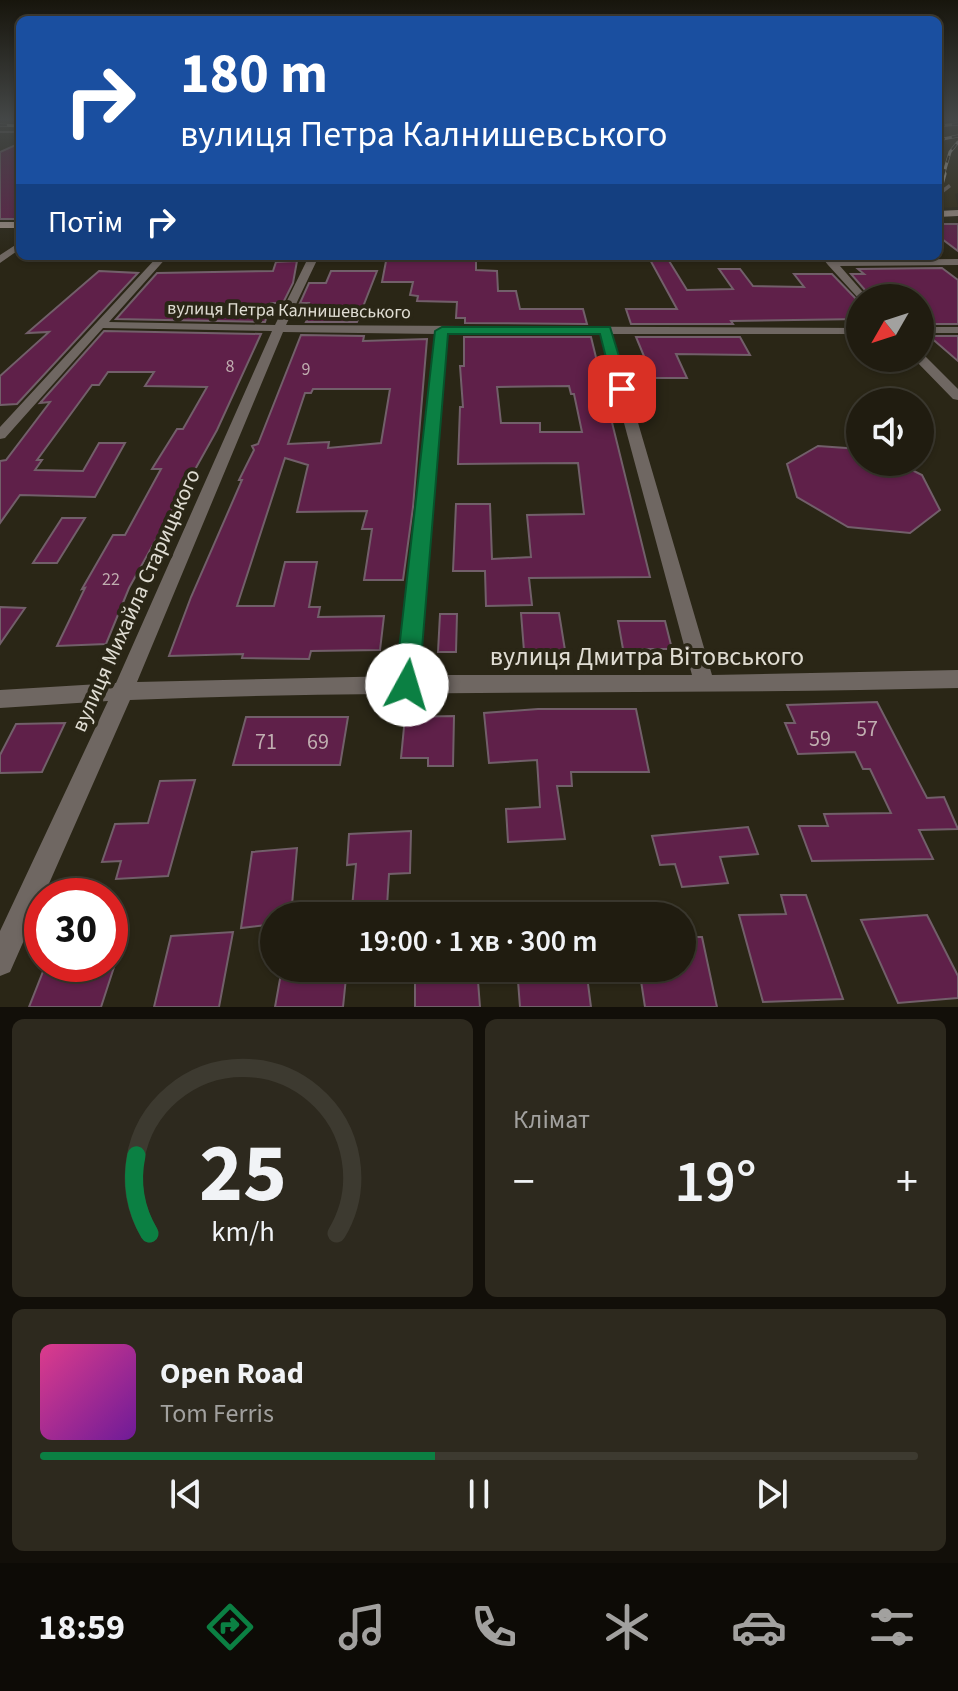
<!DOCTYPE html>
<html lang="uk">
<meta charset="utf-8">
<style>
body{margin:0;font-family:"Source Sans 3",sans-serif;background:#2d291e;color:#f1f3f6;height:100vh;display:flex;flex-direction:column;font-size:30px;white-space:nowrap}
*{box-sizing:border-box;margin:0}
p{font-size:26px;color:#a2a19f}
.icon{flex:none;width:44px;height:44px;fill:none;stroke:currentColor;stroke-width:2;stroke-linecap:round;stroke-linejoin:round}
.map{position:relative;height:1007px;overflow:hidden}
.side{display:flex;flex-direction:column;gap:12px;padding:12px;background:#120f09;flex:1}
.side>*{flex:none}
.banner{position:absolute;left:16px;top:16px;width:926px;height:244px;border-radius:12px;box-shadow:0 2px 6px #0004,0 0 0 2px #3d3a30;background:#1a4fa0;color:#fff;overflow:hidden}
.needle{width:52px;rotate:231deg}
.fabs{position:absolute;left:846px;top:284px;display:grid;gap:16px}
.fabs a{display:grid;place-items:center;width:88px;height:88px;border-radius:50%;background:#201c10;box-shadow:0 2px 6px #0004,0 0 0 2px #3d3a30;font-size:40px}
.speed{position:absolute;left:24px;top:878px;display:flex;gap:16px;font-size:40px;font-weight:700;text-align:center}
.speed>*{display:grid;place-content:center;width:104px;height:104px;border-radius:50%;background:#201c10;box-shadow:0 2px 6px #0004,0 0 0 2px #3d3a30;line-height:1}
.speed .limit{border:12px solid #d22;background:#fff;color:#111}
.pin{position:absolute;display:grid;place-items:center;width:68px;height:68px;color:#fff;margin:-34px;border-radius:16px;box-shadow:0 4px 12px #0006}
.me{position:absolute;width:88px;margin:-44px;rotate:6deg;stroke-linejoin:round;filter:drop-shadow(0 0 6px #0008)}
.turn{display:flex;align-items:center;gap:28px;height:168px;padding:0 32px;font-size:36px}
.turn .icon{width:104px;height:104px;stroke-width:2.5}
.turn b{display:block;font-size:56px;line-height:68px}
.then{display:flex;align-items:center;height:76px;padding:0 32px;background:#0003;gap:16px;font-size:30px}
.big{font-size:60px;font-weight:600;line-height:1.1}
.side .card{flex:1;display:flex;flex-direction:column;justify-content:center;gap:12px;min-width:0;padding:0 28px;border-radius:12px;background:#2d291e}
.side .dial{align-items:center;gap:0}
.dial svg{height:208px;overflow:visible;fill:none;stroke:#3d3a30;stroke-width:7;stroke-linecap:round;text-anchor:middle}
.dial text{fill:#f1f3f6;stroke:none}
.song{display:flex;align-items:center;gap:24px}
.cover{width:96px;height:96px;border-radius:12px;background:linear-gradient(135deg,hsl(330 70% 55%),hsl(280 70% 35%))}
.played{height:8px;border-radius:4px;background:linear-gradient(90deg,#0b8043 45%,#3d3a30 45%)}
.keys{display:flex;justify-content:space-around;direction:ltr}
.heat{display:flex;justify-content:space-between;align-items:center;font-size:44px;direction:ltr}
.side .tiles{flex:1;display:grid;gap:12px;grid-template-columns:1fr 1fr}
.card:last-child{grid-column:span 2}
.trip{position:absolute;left:260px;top:902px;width:436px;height:80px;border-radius:40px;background:#201c10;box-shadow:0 2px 6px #0004,0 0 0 2px #3d3a30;font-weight:600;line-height:80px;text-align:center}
.dock{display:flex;height:128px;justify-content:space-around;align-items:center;background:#0d0b06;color:#a2a19f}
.dock .icon{width:56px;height:56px}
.dock .active{color:#0b8043}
.dock b{font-size:36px;color:#f1f3f6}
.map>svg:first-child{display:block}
.built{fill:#312b14}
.building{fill:#5f2049;stroke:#725f6a;stroke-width:2;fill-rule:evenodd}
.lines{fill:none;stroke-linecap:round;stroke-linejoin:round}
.lane{fill:#6f6762;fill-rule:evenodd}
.street{fill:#6f6762;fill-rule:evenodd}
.secondary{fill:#998c84;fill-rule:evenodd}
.rail-far1-casing{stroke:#b5b2a7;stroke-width:3}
.rail-casing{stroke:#b5b2a7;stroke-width:5}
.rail-far1{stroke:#2a2616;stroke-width:2;stroke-dasharray:7;stroke-linecap:butt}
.rail{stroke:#2a2616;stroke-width:3;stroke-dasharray:9;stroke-linecap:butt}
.route{fill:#0b8043;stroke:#07532c;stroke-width:2}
.labels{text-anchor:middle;stroke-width:8;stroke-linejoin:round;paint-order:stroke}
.far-street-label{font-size:18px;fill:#e0ddd3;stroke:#2a2616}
.number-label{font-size:18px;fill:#c0aeb0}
.street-label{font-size:22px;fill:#e0ddd3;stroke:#2a2616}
.near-number-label{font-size:22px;fill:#c0aeb0}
.near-street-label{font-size:26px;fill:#e0ddd3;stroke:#2a2616}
</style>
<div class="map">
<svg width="958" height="1007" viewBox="0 0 958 1007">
<rect width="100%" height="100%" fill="#2a2616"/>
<path class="built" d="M938,118h20v75l-3,1 3,13 -20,1z"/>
<path class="building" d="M20,143v76h-20v-67z
M938,224h20v27l-20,-15z
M387,256h89v14l21,1 1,20h18l4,18h63l4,15 -122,-1v-5h-9l1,-16 -40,-1 1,-5 -8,-1 3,-13h-31z
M648,256h18l21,34 46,-1 -14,-20h21l13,17 51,1 -10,-13h38l28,29v16l-129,2 2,3h-102l-5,-15h51z
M297,261l-4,22 -10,20h-12l-6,19 -149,-3 41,-46 116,-2 3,-9z
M942,268l16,12v44h-38v-26l-49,-1 -20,-23h13l-6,-5z
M99,271l39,2 -121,131 -17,1v-29l49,-44 -22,1z
M331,271h46l-20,51h-51l2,-4h-4l5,-15h-9l9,-20h17z
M104,331l157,3 -44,96 -88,158 -23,56 -49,2 28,-58 -3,1 31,-54h12l36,-66h-9l25,-40h6l24,-42 -62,-1 9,-14h-46l-9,13h-7l-55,75h5l-7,10 48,1 16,-28h26l-30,54 -75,-2 -20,28v-62l6,-1 44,-58 -10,1z
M301,335l63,1 -1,5 64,-2 -14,168 -10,73h-39l8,-51h-10l5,-18 -70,1 11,-47 -23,-7 -48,148h37l11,-44h32l-8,45h11l-2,10 66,-1 -4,34 -69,1 -2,8 -67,-1 1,-4 -74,2 22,-59 51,-117h-3l15,-30 -2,-4 6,-2zM313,389h77l-9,54 -53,5 1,-6 -41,2 17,-51h6z
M929,336h29v25z
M464,337h127l59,240 -121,1 3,27 -46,1 -1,-35h-32l3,-67h34l2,55 39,-2 -4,-42 57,-1 -6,-51 -120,1 2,-57h3l-3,-41h4zM569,386l2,8h3l8,38h-42v-9h-39l-4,-36z
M636,337h104l10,18 -74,-1 11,24h-34z
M818,446l42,3v13h36l26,13 18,35 -30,23 -62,-6 -51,-30 -10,-33z
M62,518h23l-28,45h-24z
M0,607l25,1 -25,36z
M521,613h38l6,37 -41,1z
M440,614h17l-1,38h-18z
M618,621h47l7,28h-49z
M877,702l50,96 17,-1 14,32 -39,1 14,29 -121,2 -13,-35h29l-4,-12 67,-1 -21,-44h-7l-8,-17 -57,2 -13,-31h10l-8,-18z
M538,709h98l13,63h-78l1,14h-15l8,53 -57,3 -2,-33 34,-2 -3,-47 -48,3 -5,-50z
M454,716l-1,50h-25v-8h-27l4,-41z
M246,717h102l-8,48h-107z
M65,723l-23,49 -42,1v-18l16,-31z
M195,780l-27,96 -52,3 5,-18 -19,1 13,-38 33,-1 12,-42z
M748,827l10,27 -38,3 8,26 -46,4 -7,-23 -15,1 -8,-29z
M411,831l-1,42 -21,1 -2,32 -35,2 4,-44 -9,1 2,-31z
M297,848l-6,68h-17v8l-33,4 11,-76z
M781,895h25l37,104 -80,3 -24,-87 47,-1z
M927,915l31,61v22l-60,5 -37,-83z
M233,932l-14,75h-65l17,-71z
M682,937h20l15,70h-72l-6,-39h43z
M46,964h69l-14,43h-72z
M282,968h65l-4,39h-68z
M415,968h62l3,39h-65z
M517,968h69l5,39h-71z"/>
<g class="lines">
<path class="lane" d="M0,131h20v2h-20z
M949,184l2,3 -13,10v-5z"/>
<path class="street" d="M20,242v7l-20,14v-8z
M158,256h10l-59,66 166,3 34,-69h10l-33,69 574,3v6h-248l100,341 246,-5v18c-276,7 -552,1 -828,12l-120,272 -10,4v-45l108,-230 -108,7v-18l116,-7 156,-352 -169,-3 -98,110 -5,1v-12zM283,332l153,2 -38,342 -261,6zM447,334h153l92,341h-274z
M829,257l5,3 124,-1v6l-118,1 28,32h-8v2l-32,-35 -4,-5z
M920,327h38v6h-38z
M920,354l4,1 34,34v11l-5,-1 -37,-38 -2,-3h6z"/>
<path class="secondary" d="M958,210v6l-20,1v-6z
M0,222h20v6h-20z"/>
<g class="rail-far1-casing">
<path id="rail-far1" d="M0,125l20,1
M938,126l20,-2
M938,140l20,-4
M943,176l7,-24 8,-10"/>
</g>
<g class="rail-casing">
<path id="rail" d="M940,188l4,-14"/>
</g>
<use href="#rail-far1" class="rail-far1"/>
<use href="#rail" class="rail"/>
</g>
<linearGradient id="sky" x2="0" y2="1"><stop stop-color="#17150c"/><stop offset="0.46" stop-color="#444747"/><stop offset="1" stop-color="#444747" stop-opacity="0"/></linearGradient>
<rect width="958" height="259" fill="url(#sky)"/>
<path class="route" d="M442,327h168l19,62 -7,5 -8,-5 -14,-55h-152l-29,351 -3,7 -9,3 -8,-3 -4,-7 40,-354z"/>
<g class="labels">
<g class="far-street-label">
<text transform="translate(289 310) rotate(1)" y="6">вулиця Петра Калнишевського</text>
</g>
<g class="number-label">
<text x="230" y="372">8</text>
<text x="306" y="375">9</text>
<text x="111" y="585">22</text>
</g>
<g class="street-label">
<text transform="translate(135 600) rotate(-66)" y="8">вулиця Михайла Старицького</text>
</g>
<g class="near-number-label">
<text x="867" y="736">57</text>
<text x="820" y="746">59</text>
<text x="266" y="749">71</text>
<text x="318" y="749">69</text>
</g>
<g class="near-street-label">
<text x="647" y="665">вулиця Дмитра Вітовського</text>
</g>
</g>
</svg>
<div class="fabs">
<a><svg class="needle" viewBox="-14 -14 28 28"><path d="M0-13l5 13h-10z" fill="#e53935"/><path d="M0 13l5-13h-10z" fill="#a2a19f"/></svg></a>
<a><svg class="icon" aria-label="sound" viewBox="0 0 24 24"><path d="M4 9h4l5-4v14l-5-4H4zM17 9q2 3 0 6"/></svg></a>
</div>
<div class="speed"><div class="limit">30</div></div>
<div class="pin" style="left:622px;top:389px;background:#d93025"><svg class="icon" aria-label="arrive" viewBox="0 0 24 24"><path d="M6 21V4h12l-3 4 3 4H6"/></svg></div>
<svg class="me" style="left:407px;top:685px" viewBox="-20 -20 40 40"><circle r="19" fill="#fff"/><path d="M0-13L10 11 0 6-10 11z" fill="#0b8043"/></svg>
<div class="trip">19:00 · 1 хв · 300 m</div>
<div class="banner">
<div class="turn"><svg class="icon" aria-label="right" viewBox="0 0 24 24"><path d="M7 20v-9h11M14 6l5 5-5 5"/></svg><div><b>180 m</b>вулиця Петра Калнишевського</div></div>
<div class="then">Потім<svg class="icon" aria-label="right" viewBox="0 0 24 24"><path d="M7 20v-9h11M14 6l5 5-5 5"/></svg></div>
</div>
</div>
<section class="side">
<div class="tiles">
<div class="card dial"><svg viewBox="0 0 100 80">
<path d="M14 69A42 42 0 1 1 86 69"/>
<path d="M14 69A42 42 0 0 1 9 39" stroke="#0b8043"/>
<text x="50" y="56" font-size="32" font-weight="700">25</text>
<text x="50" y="72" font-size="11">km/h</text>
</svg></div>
<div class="card"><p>Клімат</p>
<div class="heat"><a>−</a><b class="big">19°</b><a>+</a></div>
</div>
<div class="card">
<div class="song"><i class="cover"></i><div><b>Open Road</b><p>Tom Ferris</p></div></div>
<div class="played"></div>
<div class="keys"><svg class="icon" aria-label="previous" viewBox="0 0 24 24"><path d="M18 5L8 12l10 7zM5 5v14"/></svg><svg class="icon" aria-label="pause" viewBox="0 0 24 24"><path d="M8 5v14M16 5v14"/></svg><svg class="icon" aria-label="next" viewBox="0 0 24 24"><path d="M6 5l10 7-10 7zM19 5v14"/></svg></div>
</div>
</div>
</section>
<nav class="dock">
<b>18:59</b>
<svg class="icon active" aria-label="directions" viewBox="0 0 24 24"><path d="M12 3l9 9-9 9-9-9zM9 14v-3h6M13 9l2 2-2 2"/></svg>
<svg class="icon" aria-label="music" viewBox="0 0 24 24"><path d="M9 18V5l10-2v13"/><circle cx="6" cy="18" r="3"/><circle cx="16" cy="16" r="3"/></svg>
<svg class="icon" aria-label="phone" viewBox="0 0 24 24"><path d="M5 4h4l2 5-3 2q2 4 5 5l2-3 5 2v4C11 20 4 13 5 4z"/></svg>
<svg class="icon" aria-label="climate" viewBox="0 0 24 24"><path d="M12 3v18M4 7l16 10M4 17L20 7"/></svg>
<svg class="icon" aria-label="car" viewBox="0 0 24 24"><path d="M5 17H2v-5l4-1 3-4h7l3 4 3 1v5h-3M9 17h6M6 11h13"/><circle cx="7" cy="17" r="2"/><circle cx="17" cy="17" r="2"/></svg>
<svg class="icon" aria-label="filters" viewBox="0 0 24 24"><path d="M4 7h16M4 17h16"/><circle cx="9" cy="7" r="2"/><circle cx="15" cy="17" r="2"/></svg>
</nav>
